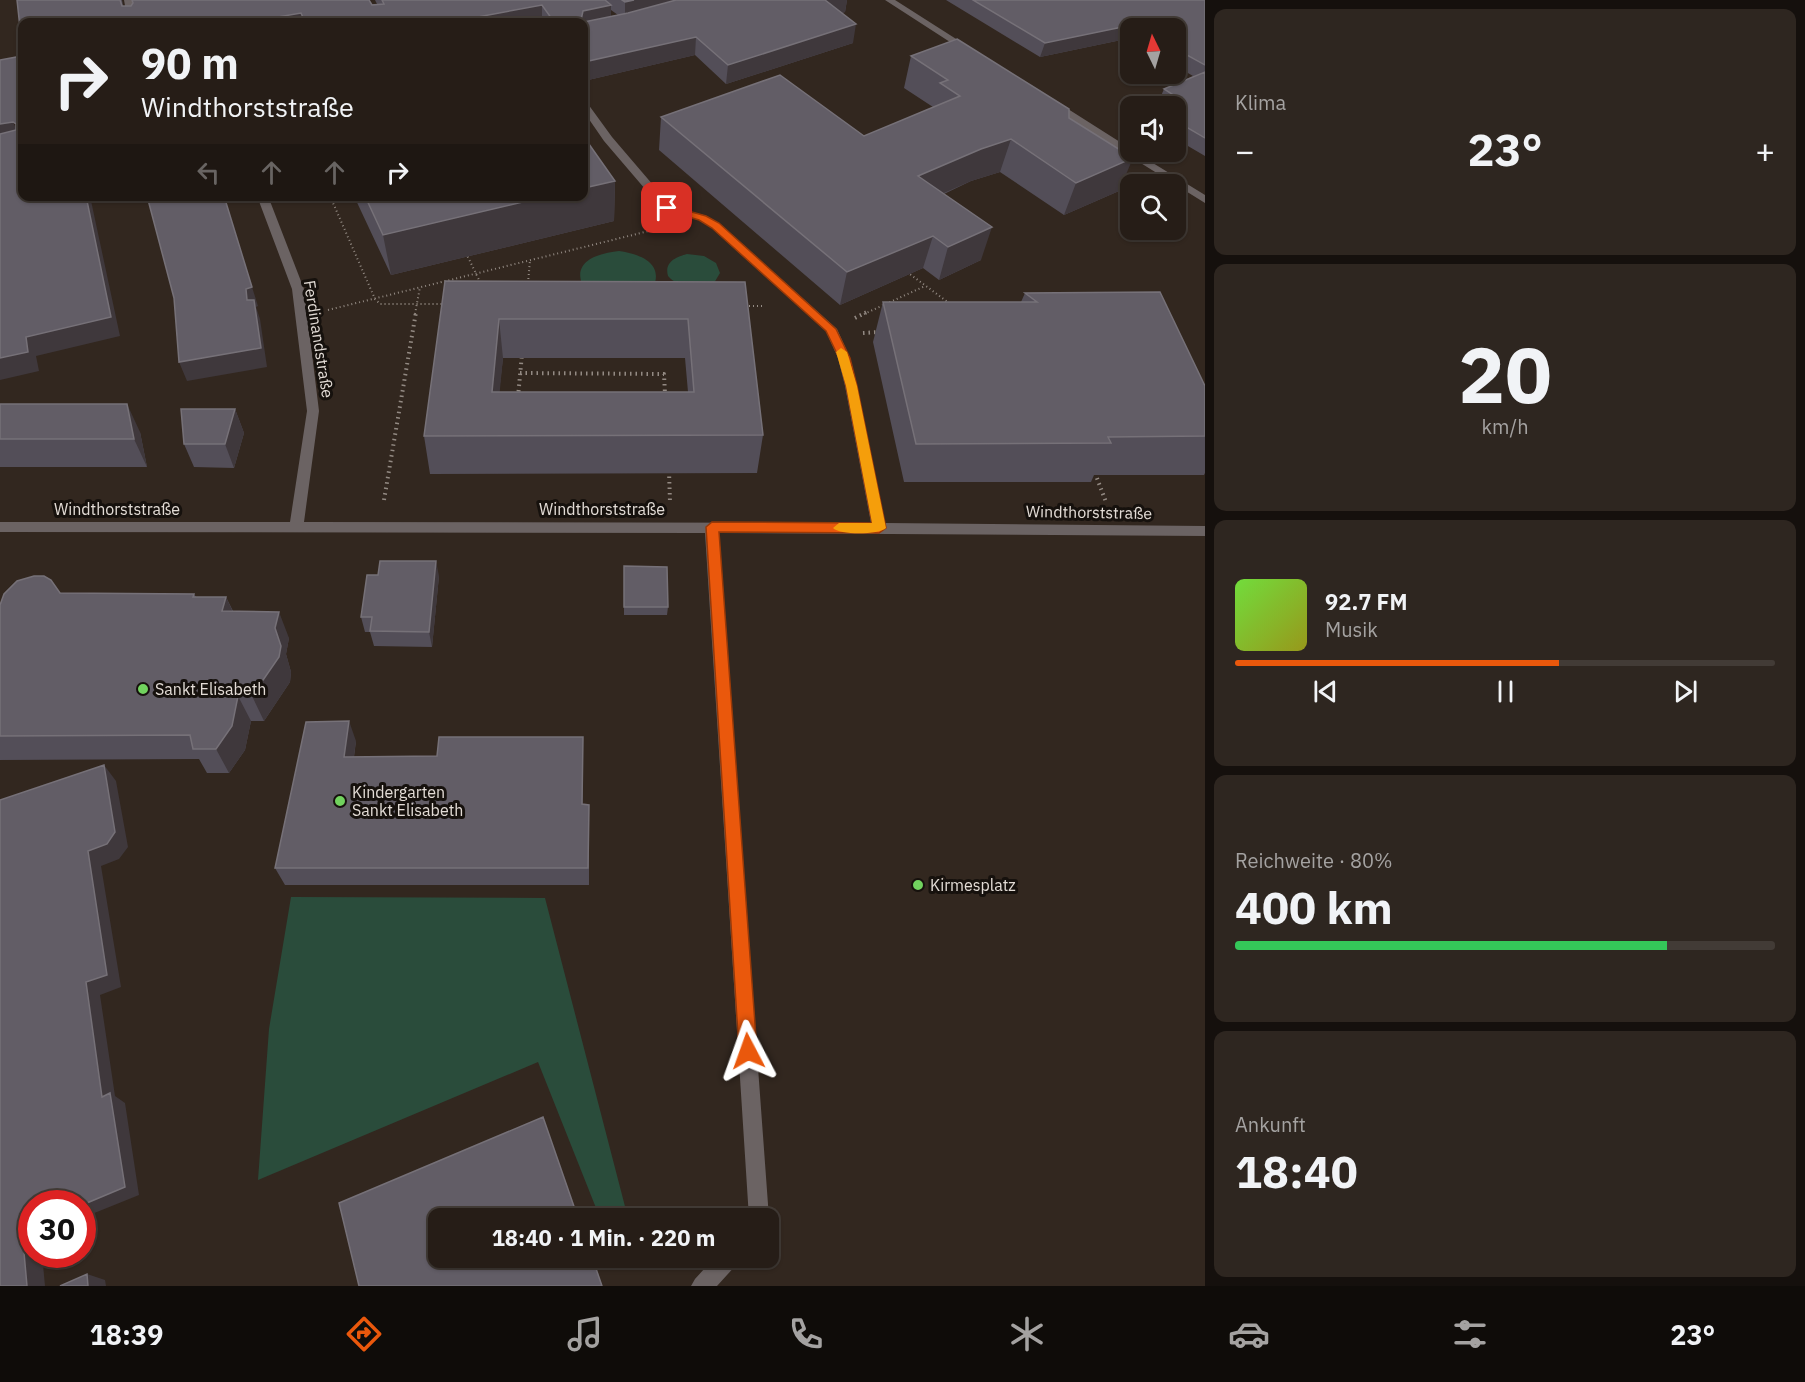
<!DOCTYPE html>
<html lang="de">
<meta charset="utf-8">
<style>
body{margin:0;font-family:"IBM Plex Sans",sans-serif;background:#2e2620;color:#f1f3f6;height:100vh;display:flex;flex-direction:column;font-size:22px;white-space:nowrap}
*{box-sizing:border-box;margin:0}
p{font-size:20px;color:#a4a2a1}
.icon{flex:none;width:33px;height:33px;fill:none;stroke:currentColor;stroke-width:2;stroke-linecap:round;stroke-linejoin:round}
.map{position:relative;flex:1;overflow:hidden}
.details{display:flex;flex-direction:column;gap:9px;padding:9px;background:#15100d;width:600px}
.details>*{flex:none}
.banner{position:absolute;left:18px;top:18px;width:570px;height:183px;border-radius:12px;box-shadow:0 2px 4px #0004,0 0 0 2px #423b36;background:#261d17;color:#f1f3f6;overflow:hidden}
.needle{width:39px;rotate:355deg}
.controls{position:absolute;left:1120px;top:18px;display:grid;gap:12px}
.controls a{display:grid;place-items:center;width:66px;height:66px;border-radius:12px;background:#261d17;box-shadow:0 2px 4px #0004,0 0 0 2px #423b36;font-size:30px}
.speed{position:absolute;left:18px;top:1190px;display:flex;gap:12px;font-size:30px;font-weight:700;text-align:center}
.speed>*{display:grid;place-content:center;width:78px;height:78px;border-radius:50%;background:#261d17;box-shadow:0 2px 4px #0004,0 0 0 2px #423b36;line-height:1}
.speed .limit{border:9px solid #d22;background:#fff;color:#111}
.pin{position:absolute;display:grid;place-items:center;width:51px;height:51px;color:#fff;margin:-26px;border-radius:12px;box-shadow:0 3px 9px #0006}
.me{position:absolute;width:66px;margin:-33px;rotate:356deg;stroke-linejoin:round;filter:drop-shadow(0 0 4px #0008)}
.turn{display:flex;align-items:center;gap:21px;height:126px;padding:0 24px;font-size:27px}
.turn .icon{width:78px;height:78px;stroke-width:2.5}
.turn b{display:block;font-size:42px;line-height:51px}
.lanes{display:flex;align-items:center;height:57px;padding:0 24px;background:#0003;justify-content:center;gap:30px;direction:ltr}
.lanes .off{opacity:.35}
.big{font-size:45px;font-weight:700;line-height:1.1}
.details .tile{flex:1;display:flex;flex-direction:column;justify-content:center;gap:9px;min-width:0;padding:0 21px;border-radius:12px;background:#2e2620}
.details .dial{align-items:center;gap:0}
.dial b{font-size:78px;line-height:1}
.song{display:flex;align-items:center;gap:18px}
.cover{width:72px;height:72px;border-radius:9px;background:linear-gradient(135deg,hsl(100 70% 55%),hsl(60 70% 35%))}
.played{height:6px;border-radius:3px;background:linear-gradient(90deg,#ea580c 60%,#423b36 60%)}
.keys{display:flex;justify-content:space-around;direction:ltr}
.heat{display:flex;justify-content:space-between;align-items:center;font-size:33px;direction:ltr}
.charge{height:9px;border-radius:4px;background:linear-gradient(90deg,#34c759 80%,#423b36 0)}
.trip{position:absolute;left:428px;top:1208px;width:351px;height:60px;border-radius:12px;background:#261d17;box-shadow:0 2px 4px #0004,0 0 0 2px #423b36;font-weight:700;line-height:60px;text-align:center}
.dock{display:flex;height:96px;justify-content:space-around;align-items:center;background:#0f0c09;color:#a4a2a1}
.dock .icon{width:42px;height:42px}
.dock .on{color:#ea580c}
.dock b{font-size:27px;color:#f1f3f6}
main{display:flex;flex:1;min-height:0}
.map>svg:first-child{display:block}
.green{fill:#2a4c3b}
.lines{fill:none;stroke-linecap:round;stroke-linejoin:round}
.path-far1{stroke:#938a83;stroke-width:2;stroke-dasharray:1 3;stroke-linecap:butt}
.path{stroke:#938a83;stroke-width:4;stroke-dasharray:1.5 4;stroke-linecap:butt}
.minor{fill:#6b6363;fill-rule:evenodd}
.wall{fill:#534e58;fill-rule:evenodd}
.shaded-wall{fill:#3f383c}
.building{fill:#625d66;stroke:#767178;stroke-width:1.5;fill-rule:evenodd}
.route{fill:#ea580c;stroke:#983908;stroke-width:1.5}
.slow{fill:#f59e0b}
.poi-dot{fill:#71d25e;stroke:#16110d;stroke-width:2}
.labels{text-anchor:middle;stroke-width:6;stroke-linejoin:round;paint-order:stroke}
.street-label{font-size:16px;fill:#e3dcd6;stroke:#16110d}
.poi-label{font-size:16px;fill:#e3dcd6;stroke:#16110d;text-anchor:start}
</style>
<main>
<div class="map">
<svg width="1205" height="1286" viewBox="0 0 1205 1286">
<rect width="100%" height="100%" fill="#32271f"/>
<path class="green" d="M619,251c20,3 44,11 35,35l-72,-2c-9,-24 18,-31 37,-33z
M687,254l17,2 12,7 4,10 -6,10c-17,1 -34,7 -46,-7 -4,-14 8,-19 19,-22z
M291,897l254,1 83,320h-28l-62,-156 -280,118 11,-151z"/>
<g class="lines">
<path class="path-far1" d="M330,196l45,103 5,5h66
M466,253l15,31
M907,272l42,31
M528,283l2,-23
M745,306h19
M328,310l325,-80
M415,314l5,-27
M864,314l61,-28"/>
<path class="path" d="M855,318l12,-6
M863,333l17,-1
M520,373l144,1 1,20
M518,397l4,-43
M669,471l1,31
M1095,473l11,29
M384,500l32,-188"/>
<path class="minor" d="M124,0h8l5,22h-9z
M885,0h10l80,51 -8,2z
M1049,102h8l74,47v3h4l70,43v8l-156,-97z
M584,103l4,1 24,33 59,69 36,10 13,8 117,105 13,29 7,28 28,137 320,3v10l-486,-3 50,685 -1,3v-3h-19l-44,-685 -705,-1v-10h290l17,-111 -15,-122 -35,-93h11l36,93 15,122 -15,111 567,1 -26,-137 -7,-28 -12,-27 -114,-103 -13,-8 -36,-10 -59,-69 -20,-29z
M715,1257h25l-3,7 -20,22h-26l4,-7z"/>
</g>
<path class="wall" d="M17,0h105l1,6 254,-2 -2,-4h472l-2,12 -3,1 11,30 -127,41 -31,-29 -111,26v-59h-562zM611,10l7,5 -7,1z
M946,0h259v156l-29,-17v-33h-25l7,-3 6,-14 29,-13 -17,-10v-38h-45v12l-5,-1 -86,18z
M911,56l158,62 50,73 -55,24 -64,-43 -29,9 -27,13 37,66 -42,20 -16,-12 -83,37 -181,-155 2,-33 203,19 69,-29 -29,-19z
M615,181l-1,40 -223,54 -37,-79h230z
M445,281l300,1 18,153 -6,38 -327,1 -6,-38zM503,358h182l3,34h-189z
M1025,293l180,93v87l-1,2h-110l-3,7h-187l-31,-140 10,-40h138z
M0,404l140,28 7,35h-147z
M235,409l9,24 -10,35 -40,-1 -10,-23z
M624,566l44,41 -1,8h-43z
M439,576l-7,71 -58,-1 -4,-14h-5l-4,-15z
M60,593l134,1 2,3h30l7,14 56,27 -3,16 5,18 -1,10 -26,39h-13l-6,29 -16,23h-22l-8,-14 -199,1v-155z
M583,737v67l6,1v80h-304l-10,-17 81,-127 -2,16 83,-1z"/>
<path class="shaded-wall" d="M634,0h76l-85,21v-19z
M825,0h22l-2,12 -23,6z
M542,5v17h-91z
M611,5v19l-27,6 -3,-10 2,-9z
M301,13l2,9h-54z
M856,24l-3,19 -127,41 2,-19z
M1132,25l-6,14 -86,18 5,-14z
M696,37l-1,18 -111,26v-19z
M13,122l9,19 -22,4v-21z
M1011,139l-11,33 -29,9 -61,27 8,-32 63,-27z
M1133,158l-14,33 -55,24 12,-32z
M615,181l-1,40 -223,54 -8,-40 165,-39h36v-8z
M86,196h4l30,140 -84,20 3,15 -39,9v-22z
M224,196h13l1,3 -12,3z
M992,227l-11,33 -42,20 9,-33z
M933,236l-10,32 -83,37 7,-33z
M252,287l6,19 -2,1 4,12 7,48 -80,14 -8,-19 68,-62 -1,-11z
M499,319l4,39 -7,72 -4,-38z
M127,404l13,28 7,35 -13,-28z
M235,409l9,24 -10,35 -9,-24z
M436,561l3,15 -7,71 -3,-15z
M226,597l12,26 -16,-12z
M279,612l10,26 -3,16 5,18 -1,10 -26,39 -12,-25 23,-68z
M238,696l13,25 -6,29 -16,23 -13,-24z
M349,721l7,20 -5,35 -7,-19z
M583,737v85l-1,-18z
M104,765l12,16 12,66 -9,12 -18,7 20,121 -21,8 15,101 10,7 14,92 -57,23v-13l20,-108 -16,-115 2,-131z
M32,1226v28h10l3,32h-18l-5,-56z
M87,1274l18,6 1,6h-18z"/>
<path class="building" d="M17,0h103l2,6h9l2,-3 -1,-3h237l3,5 12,-1 -2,-4h223l6,5 -28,6 -2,9 3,2 44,-9 48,-13h149l31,24 -128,41 -32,-28 -112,25v-40h-30l-12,-17 -91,17h-146l-4,-9 -52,9h-227v24z
M622,0h12l-9,2z
M973,0h232v65l-29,-16v-21h-34l-10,-3 -87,18z
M957,39l112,70v9l64,40 -57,25 -65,-44 -30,10 -63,27 74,51 -44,20 -15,-11 -86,36 -186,-155 119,-42 84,61 96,-40 -20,-13 8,-3 -37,-24z
M22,56v140h64l25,121 -85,20 2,15 -28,6v-224l16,-4v-6l-3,-2 -13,2v-64z
M1205,72v66l-29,-17v-15h-25l24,-10 -11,-7z
M584,137l31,44 -31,7z
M147,196h77l28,91 -6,2 1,11h7l7,48 -82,14 -5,-64z
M365,196h183l-165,39z
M445,281l300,1 18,153 -339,1zM499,319h189l6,73h-202z
M1160,292l45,94v50l-97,1 3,6 -195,1 -33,-142h154l-12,-9z
M0,404h127l7,35h-134z
M181,409h54l-10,35h-41z
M380,561h56l-7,71 -59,-1 2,-14h-11l6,-42h11z
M624,566l43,1 1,40h-44z
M34,576h10l7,4 9,13 134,1 -1,3h33l-4,14 57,1 -4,16 6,18 -2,11 -27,39h-14l-6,30 -16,23h-23l-3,-14 -190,1v-131l4,-11 13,-13z
M349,721l-5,36 93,-1 2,-19h144l-1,67 7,1 -1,63h-313l31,-146z
M104,765l11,67 -8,12 -19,7 19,124 -21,7 16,115 8,-4 15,94 -43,18v-2h-50v23l-10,4 5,56h-27v-486z
M543,1117l35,101h-140v39h154l10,29h-243l-20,-83z
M87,1274l1,12h-28z"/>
<path class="route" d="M667,205l39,11 13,7 117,106 14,29 7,28 29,142 -7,5 -160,-1 38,519 -3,6 -6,3 -6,-3 -3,-6 -33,-524 6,-5 160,1 -26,-137 -7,-28 -13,-27 -114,-103 -13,-8 -35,-10v-4z"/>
<path class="slow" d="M841,348l6,4 10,34 29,142c-7,7 -47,7 -53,0l6,-5h33l-26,-137 -10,-34z"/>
<g class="poi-dot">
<circle cx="143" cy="689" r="6"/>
<circle cx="340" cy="801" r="6"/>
<circle cx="918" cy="885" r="6"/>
</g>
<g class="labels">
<g class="street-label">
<text transform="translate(319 339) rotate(81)" y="6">Ferdinandstraße</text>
<text x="117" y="515">Windthorststraße</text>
<text x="602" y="515">Windthorststraße</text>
<text transform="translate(1089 512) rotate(1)" y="6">Windthorststraße</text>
</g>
<g class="poi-label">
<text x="155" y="695">Sankt Elisabeth</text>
<text x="352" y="798">Kindergarten<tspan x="352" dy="18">Sankt Elisabeth</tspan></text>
<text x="930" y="891">Kirmesplatz</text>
</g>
</g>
</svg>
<div class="controls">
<a><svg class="needle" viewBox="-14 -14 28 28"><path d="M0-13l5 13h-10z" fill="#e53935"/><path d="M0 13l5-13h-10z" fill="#a4a2a1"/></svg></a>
<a><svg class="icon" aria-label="sound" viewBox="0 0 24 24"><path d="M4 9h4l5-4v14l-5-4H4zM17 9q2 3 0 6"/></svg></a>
<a><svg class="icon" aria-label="search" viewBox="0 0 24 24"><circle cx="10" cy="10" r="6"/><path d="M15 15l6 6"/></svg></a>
</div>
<div class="speed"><div class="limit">30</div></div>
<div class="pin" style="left:667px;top:208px;background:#d93025"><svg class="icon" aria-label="arrive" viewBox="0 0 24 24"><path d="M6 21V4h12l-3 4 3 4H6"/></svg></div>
<svg class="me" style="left:748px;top:1051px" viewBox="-20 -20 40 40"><path d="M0-17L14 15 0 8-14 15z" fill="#ea580c" stroke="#fff" stroke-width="4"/></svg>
<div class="trip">18:40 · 1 Min. · 220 m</div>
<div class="banner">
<div class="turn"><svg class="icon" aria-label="right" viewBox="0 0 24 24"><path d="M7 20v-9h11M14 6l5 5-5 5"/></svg><div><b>90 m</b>Windthorststraße</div></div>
<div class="lanes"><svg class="icon off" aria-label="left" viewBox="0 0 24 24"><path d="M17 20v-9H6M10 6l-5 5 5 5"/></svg><svg class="icon off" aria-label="ahead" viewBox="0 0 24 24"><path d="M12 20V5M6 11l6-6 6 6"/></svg><svg class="icon off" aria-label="ahead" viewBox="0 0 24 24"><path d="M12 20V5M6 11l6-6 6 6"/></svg><svg class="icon" aria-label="right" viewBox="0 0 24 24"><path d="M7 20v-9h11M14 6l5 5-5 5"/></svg></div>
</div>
</div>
<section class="details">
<div class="tile"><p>Klima</p>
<div class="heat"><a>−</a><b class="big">23°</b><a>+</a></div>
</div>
<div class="tile dial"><b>20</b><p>km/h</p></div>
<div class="tile">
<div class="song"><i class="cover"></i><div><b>92.7 FM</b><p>Musik</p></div></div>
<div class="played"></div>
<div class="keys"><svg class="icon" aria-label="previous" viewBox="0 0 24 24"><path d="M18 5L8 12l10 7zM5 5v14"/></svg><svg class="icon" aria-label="pause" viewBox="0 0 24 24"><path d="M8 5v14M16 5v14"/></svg><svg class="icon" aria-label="next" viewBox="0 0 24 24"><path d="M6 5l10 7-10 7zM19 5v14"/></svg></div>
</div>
<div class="tile"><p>Reichweite · 80%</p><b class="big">400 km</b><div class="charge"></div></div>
<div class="tile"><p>Ankunft</p><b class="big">18:40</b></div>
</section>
</main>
<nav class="dock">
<b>18:39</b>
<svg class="icon on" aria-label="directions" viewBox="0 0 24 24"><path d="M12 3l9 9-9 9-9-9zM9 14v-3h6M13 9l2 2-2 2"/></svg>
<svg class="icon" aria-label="music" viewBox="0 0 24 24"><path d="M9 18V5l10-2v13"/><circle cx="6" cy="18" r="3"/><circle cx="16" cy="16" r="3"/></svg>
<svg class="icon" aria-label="phone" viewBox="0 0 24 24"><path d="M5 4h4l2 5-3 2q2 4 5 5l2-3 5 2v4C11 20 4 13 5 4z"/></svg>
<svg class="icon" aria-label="climate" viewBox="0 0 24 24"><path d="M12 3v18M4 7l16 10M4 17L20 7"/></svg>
<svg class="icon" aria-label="car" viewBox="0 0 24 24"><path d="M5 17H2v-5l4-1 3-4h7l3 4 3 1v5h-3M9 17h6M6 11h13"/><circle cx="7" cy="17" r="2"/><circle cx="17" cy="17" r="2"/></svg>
<svg class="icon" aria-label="filters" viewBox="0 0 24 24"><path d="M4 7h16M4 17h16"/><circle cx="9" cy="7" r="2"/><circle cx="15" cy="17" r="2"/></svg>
<b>23°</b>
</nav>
